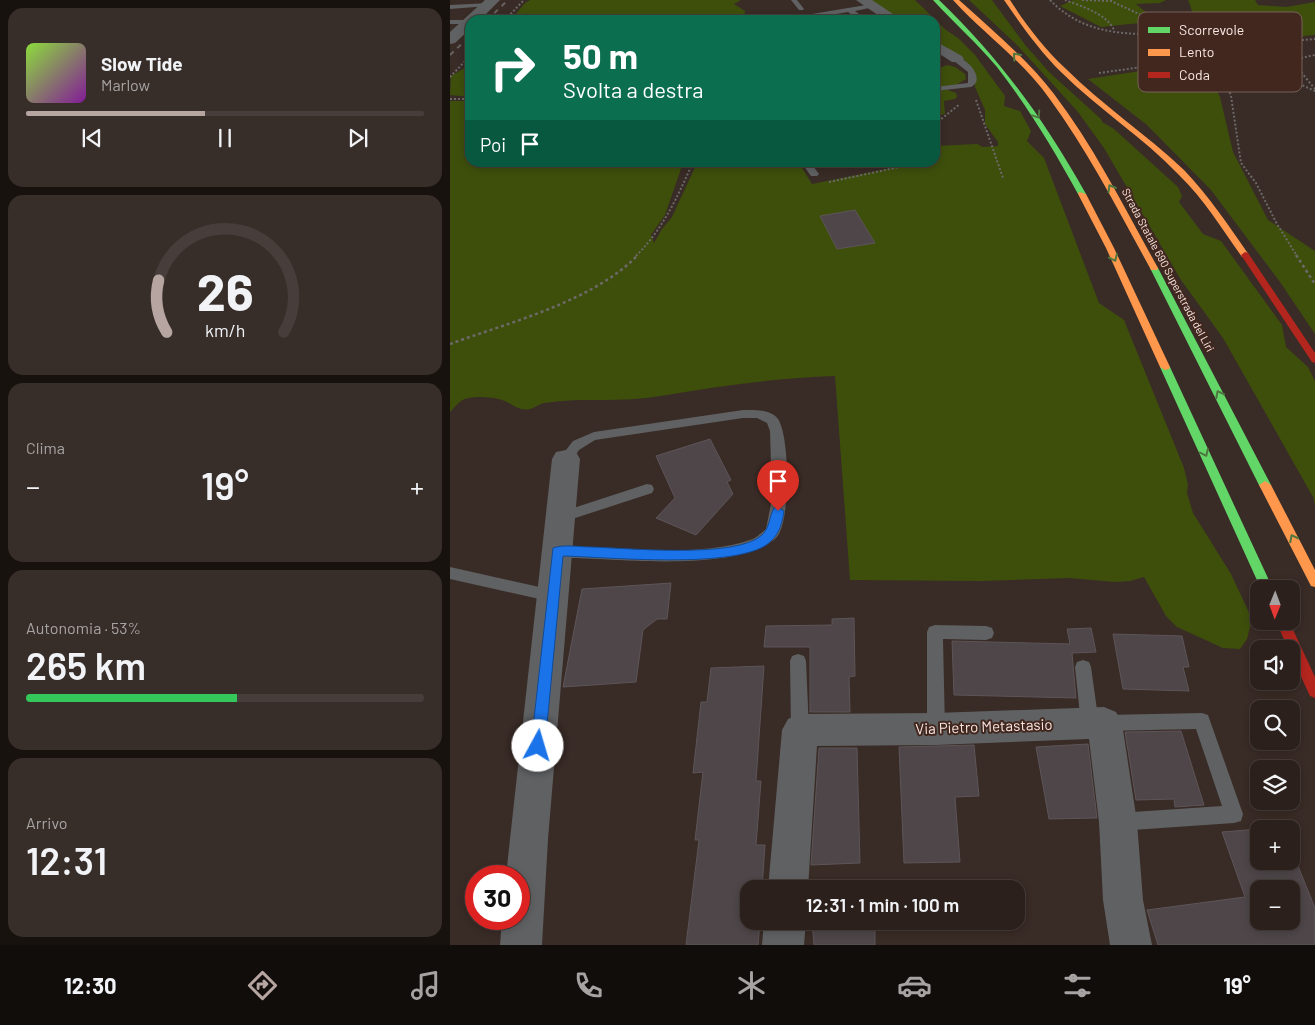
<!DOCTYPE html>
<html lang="it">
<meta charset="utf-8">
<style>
body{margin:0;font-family:Barlow,sans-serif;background:#372d29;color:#f1f3f6;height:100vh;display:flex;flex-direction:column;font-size:19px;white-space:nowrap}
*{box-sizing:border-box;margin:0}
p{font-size:16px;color:#a6a3a3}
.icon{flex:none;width:28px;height:28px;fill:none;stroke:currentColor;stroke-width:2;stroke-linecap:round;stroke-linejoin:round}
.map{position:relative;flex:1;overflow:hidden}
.side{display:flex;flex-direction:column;gap:8px;padding:8px;background:#18120f;width:450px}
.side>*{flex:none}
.guide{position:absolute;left:15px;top:15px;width:475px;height:152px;border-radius:15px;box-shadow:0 2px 8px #0003,0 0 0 1px #473e3b;background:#0b6e4f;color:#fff;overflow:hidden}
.needle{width:32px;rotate:181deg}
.fabs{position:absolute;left:800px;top:580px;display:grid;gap:10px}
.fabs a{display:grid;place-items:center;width:50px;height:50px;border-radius:10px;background:#2b201c;box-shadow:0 2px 8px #0003,0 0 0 1px #473e3b;font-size:25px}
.speed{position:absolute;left:15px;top:865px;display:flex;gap:10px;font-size:25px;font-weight:700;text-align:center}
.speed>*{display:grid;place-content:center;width:65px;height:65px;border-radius:50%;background:#2b201c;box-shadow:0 2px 8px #0003,0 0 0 1px #473e3b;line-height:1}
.speed .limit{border:8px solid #d22;background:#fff;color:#111}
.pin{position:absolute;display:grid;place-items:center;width:42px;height:42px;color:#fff;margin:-51px -21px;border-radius:50% 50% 50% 0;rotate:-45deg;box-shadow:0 0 5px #0007}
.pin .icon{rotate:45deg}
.me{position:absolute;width:55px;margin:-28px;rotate:6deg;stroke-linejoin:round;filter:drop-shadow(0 0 4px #0008)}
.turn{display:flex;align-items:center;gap:18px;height:105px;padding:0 15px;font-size:22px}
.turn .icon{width:65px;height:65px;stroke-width:2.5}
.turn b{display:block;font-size:35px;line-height:42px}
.then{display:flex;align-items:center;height:48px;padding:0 15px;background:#0003;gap:10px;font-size:19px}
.big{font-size:38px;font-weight:600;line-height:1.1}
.side .tile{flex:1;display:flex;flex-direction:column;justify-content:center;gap:8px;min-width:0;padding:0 18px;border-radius:15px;background:#372d29}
.side .dial{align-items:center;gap:0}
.dial svg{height:130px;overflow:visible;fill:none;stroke:#473e3b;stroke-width:7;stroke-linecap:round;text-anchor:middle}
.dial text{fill:#f1f3f6;stroke:none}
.song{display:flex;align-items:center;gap:15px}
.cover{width:60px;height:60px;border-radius:8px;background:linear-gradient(135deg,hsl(90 70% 55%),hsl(290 70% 35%))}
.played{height:5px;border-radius:2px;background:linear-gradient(90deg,#b6a5a0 45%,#473e3b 45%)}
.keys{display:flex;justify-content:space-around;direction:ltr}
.heat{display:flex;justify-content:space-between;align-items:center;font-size:28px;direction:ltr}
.charge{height:8px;border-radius:4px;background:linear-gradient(90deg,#34c759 53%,#473e3b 0)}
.trip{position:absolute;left:290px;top:880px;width:285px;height:50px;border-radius:15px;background:#2b201c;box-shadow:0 2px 8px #0003,0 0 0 1px #473e3b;font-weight:600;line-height:50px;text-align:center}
.tabs{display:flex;height:80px;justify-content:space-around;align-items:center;background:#110d0b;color:#a6a3a3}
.tabs .icon{width:35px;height:35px}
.tabs .active{color:#b6a5a0}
.tabs b{font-size:22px;color:#f1f3f6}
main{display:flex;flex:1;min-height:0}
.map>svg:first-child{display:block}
.green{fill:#3e4f0c;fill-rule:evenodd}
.building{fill:#4e4648;stroke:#5d5558;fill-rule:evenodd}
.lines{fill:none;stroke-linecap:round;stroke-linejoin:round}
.path-far1{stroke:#6c6969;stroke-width:2;stroke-dasharray:2 2;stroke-linecap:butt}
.path{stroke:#6c6969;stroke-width:2.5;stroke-dasharray:3 3;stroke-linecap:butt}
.lane{fill:#5f6162;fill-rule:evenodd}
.street{fill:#5f6162;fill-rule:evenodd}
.fast{fill:#63d668;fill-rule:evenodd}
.slow{fill:#ff974d;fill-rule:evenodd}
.jam{fill:#b3261e;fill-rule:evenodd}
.rail{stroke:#696260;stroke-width:2;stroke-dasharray:5 5;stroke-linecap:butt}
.oneway{stroke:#50763f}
.route{fill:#1a73e8;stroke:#114b97}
.labels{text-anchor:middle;stroke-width:4;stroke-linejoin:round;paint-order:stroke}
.far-street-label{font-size:11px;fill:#f9e7e1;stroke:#41271e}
.near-street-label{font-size:15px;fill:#f9e7e1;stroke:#41271e}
.key{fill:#41271e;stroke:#786158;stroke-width:1}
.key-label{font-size:14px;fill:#f9e7e1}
</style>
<main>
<section class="side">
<div class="tile">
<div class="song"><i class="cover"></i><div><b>Slow Tide</b><p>Marlow</p></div></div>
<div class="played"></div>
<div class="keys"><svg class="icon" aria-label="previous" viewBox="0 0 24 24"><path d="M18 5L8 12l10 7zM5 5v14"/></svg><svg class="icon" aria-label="pause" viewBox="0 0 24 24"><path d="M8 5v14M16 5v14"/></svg><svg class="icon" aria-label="next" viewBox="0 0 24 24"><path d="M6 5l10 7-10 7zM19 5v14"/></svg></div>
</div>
<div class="tile dial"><svg viewBox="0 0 100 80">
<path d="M14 69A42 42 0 1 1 86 69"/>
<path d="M14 69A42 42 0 0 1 9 37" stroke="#b6a5a0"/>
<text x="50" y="56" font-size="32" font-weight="700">26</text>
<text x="50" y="72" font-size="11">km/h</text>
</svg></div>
<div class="tile"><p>Clima</p>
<div class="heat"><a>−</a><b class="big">19°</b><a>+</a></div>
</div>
<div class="tile"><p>Autonomia · 53%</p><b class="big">265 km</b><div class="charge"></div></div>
<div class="tile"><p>Arrivo</p><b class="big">12:31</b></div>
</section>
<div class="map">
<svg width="865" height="945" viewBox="0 0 865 945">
<rect width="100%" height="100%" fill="#392b26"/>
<path class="green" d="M80,0h211l-7,4 11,7 -1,9h-233l14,-17z
M418,0h47l31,30 12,8 17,17 30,41 -1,10 16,5 11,20 -4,10 17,17 55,145 25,17 60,148 4,17 -1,8 6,20 38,61 21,45 -5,20 -7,10 -17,-1 -46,-21 -11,-11 -22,-39 -14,4 -14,1 -47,-4 -88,3 -131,-1 -15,-204c-59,2 -116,10 -174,20 -39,7 -78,1 -117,7 -5,1 -9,5 -14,6 -12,3 -18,-6 -28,-9 -11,-3 -32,-5 -41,1 -4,3 -8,8 -11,11v-311h20v61l213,1 -18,52 -14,20 3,8 8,-14 10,-12 25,-54h102l13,21 105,-21 18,-1v-16l42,-2 6,3 15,-1v-4l-13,-18v-14l-10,-23v-15l-15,-17 -25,-11v-24h-34zM405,210l20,33 -38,6 -17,-33z
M519,0h23l34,46 24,27 51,46 1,3 12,7 64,58 4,9 -3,6 24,32 18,7 61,84 4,22 22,20 7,14v123l-2,-7 -90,-159 -42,-58 -77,-132 -26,-36 -29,-32 -33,-36z
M623,0h93l-6,3 -24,1 12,10 -8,9 -39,4 -41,-21z
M738,0h67l3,5 28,2 29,-5v33l-89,8c-10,-3 -26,-8 -30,-19 -4,-8 -4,-16 -8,-24z
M743,63l18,15 9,19 13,55 35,68 47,31v83l-35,-52 -69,-92 -64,-65 -59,-46z
M20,65v32l-20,-2 1,-19z
M497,65l8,2 10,7 1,5 -10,6 -21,3v-18z
M485,90h13l8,3 1,4 -2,2 -11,2 1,13 -10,2z"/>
<path class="building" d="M405,210l20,33 -38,6 -17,-33z
M260,439l21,41 -4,2 6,12 -37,41 -40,-17 19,-20 -19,-42z
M221,583l-4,36h-10l-14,11 -7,52 -73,5 19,-98z
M404,618l1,58 -6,1 1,35h-40v-65h-46l2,-21 66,-1v-6z
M641,628l5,24 -24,1 4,45 -122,-3 -2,-54 118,3 -3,-15z
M663,634l69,2 7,31h-6l6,24 -66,-2z
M314,666l-8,115h5l-5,64h9l-3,44h-13v32h11l-2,24h-72l13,-105h-4l8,-68 -10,1 8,-71h6l4,-34z
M731,731l23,74 -29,2 -1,-8 -38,1 -11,-68z
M638,744l9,74 -48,1 -13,-72z
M524,745l5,51 -24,1 5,65 -56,1 -5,-116z
M369,748h38l3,115 -49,2z
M809,829v32h32v-12l24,59v37h-157l-11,-35 98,-13 -23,-65zM809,889h32v32h-32z
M362,921h63v24h-61z"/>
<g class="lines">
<path class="path-far1" d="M600,0c37,38 81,34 130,34
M615,0c16,6 42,14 49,30
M632,0l29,1 71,33 51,20 11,2 19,12h14l14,-8 24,-5
M55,20l19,-20
M759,55l11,9 11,32 10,67 15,20 21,41 20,32
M794,56l9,-12 62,-5
M841,60l24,29
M816,69l49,22
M649,73l100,-14 10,-4 22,-1
M0,77l20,-21
M0,99h20
M526,100l27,78
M485,124l25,-20
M379,182l94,-20
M186,256c27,-27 42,-60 57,-94"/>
<path class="path" d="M846,255l19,29
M0,344c60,-22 142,-42 188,-89"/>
<path class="lane" d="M341,0h6l7,9 -1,1h-4z
M40,3l1,1 -3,2 -38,3v-4z
M422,4l3,2 -1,1 -19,4 12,9h-8l-11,-8 -40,7 -32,1z
M0,20h20v4h-20z
M504,57c12,-1 33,22 17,30l-36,4v-4l33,-4v-11l-14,-11z
M351,162h9l9,12 -2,2h-6z
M293,410c11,0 28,-1 35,9 12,17 13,105 -2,119 -35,31 -134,23 -179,21 -14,-1 -31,0 -45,-4l-2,-4 2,-4 5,-2c55,3 142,13 193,-5 6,-2 11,-7 16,-11l6,-30 -2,-68 -3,-8 -10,-5h-14l-148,22 -16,10 -8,12h-10l-2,-3 14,-18 21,-9z
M197,484l5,1 2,4 -2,4 -92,30 -5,-1 -2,-4 2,-4z
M0,567l103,23 6,2 2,4 -2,4 -6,2 -103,-23z
M485,625l51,1 6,2 2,5 -2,5 -6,2 -43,-1 2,90 -3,6 -6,2 -6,-2 -3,-6v-97l2,-5z
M348,654l6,2 2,5 3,69 -3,6 -6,2 -6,-2 -3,-6 -1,-69 2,-5z
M633,660l6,2 2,5 7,50 6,-2 98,-2 6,2 35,99 -2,7 -7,2 -116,8 -7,-2 -3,-7 3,-7 7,-2 104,-7 -26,-77 -92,2 -7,-4 -7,5 -6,-2 -3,-6 -6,-57 2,-5z"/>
<path class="street" d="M35,0h15l-20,20h-10v9l-15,14 -5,1v-12z
M406,0h16l30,20h-17z
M485,41l27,15 2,3 -2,3h-10l-17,-11z
M116,450l10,2 4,7 -32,380 -6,106h-42l2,-26h17v-43h-13l4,-37 42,-380 4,-7z
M654,707l12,5 6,11 15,99 6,78 9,45h-42l-7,-45 -4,-78 -10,-83 -153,6 -119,1 -9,143h-40l14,-159 6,-11 12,-5 136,-1z
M314,921h42l-2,24h-42z"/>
<path class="fast" d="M483,0h6c63,61 104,118 147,194l-1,2 -7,-2c-24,-44 -50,-87 -81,-127 -20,-24 -43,-44 -64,-67z
M704,265l4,3 113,217 -2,3h-8l-2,-3 -109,-217z
M715,364l5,3 103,222h-12l-101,-222z"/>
<path class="slow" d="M503,0h6c33,30 68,59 95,94 41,54 71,115 104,174l-1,2h-6l-1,-2c-32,-58 -62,-117 -101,-170 -27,-38 -65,-64 -96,-98z
M554,0h6c16,25 33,47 55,68 37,37 81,66 119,102 25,26 45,56 65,85l-1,2h-6c-20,-28 -38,-58 -63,-82 -36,-38 -81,-66 -118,-103 -22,-22 -39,-46 -57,-72z
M629,192l7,2 28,54 56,119 -1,2 -4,1 -5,-3 -54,-119 -28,-54z
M815,481l6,4 44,85v17l-4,-1 -52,-101z"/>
<path class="jam" d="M795,252l3,1 67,100v10l-3,-1 -71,-107z
M826,621h13l26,56v21l-5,-2 -19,-41v-6h-3z"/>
<path class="rail" d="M37,20l21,-20
M0,55l20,-19"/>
</g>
<defs><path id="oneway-chevron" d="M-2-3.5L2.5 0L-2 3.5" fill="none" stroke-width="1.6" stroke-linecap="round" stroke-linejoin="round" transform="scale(1.25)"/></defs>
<g class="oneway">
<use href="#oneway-chevron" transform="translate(566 56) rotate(-131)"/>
<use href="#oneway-chevron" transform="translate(587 115) rotate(56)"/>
<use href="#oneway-chevron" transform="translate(661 188) rotate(-120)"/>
<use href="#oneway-chevron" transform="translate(664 258) rotate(65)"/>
<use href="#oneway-chevron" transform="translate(769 394) rotate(-117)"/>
<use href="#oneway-chevron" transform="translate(755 453) rotate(65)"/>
<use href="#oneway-chevron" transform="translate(843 538) rotate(-117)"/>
</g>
<path class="route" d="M328,507l6,4c-2,12 -4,22 -14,31 -30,28 -164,15 -207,14l-18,190 -2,4 -5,2 -5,-2 -2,-4 22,-198c11,-4 26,-1 38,-1 36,1 145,12 171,-12 8,-8 7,-18 12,-27z"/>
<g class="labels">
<g class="far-street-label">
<text transform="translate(718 270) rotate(62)" y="4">Strada Statale 690 Superstrada del Liri</text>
</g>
<g class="near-street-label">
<text transform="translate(534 727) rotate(-2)" y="5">Via Pietro Metastasio</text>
</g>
</g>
<rect x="688" y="12" width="164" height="80" rx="8" class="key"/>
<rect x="698" y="27" width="22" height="6" fill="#63d668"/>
<rect x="698" y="49" width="22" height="7" fill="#ff974d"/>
<rect x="698" y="72" width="22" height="6" fill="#b3261e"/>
<g class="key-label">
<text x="729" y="35">Scorrevole</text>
<text x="729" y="57">Lento</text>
<text x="729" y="80">Coda</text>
</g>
</svg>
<div class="fabs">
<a><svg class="needle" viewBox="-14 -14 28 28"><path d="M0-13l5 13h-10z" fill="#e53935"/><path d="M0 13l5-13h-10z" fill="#a6a3a3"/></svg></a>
<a><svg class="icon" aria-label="sound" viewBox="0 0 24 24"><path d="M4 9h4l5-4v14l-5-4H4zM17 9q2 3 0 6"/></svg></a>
<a><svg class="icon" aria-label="search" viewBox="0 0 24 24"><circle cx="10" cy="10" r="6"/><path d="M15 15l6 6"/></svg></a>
<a><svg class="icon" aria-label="layers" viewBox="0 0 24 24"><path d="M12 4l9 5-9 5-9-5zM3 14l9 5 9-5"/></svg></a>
<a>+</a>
<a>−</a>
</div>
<div class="speed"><div class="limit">30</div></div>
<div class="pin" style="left:328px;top:511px;background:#d93025"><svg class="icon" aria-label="arrive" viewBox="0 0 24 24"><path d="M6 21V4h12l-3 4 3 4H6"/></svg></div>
<svg class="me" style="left:88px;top:746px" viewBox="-20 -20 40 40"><circle r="19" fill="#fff"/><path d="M0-13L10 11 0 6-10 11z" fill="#1a73e8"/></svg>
<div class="trip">12:31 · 1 min · 100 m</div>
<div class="guide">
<div class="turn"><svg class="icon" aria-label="right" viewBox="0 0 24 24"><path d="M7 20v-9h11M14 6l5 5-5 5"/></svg><div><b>50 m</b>Svolta a destra</div></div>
<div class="then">Poi<svg class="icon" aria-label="arrive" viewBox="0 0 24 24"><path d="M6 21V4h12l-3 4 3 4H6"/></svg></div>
</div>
</div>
</main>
<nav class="tabs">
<b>12:30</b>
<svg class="icon active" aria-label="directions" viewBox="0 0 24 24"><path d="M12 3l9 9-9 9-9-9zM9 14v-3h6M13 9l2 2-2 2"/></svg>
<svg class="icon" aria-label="music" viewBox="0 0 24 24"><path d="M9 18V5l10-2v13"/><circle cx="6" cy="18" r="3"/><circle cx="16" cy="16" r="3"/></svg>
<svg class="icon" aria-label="phone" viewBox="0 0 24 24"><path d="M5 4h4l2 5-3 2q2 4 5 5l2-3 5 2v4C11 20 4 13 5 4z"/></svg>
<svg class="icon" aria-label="climate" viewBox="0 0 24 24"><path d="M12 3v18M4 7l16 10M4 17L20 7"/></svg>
<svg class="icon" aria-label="car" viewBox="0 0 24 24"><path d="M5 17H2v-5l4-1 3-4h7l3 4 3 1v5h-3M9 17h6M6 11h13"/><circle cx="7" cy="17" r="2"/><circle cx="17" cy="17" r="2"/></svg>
<svg class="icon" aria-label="filters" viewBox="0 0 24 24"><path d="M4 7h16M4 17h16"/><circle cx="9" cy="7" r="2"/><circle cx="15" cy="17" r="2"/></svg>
<b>19°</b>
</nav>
